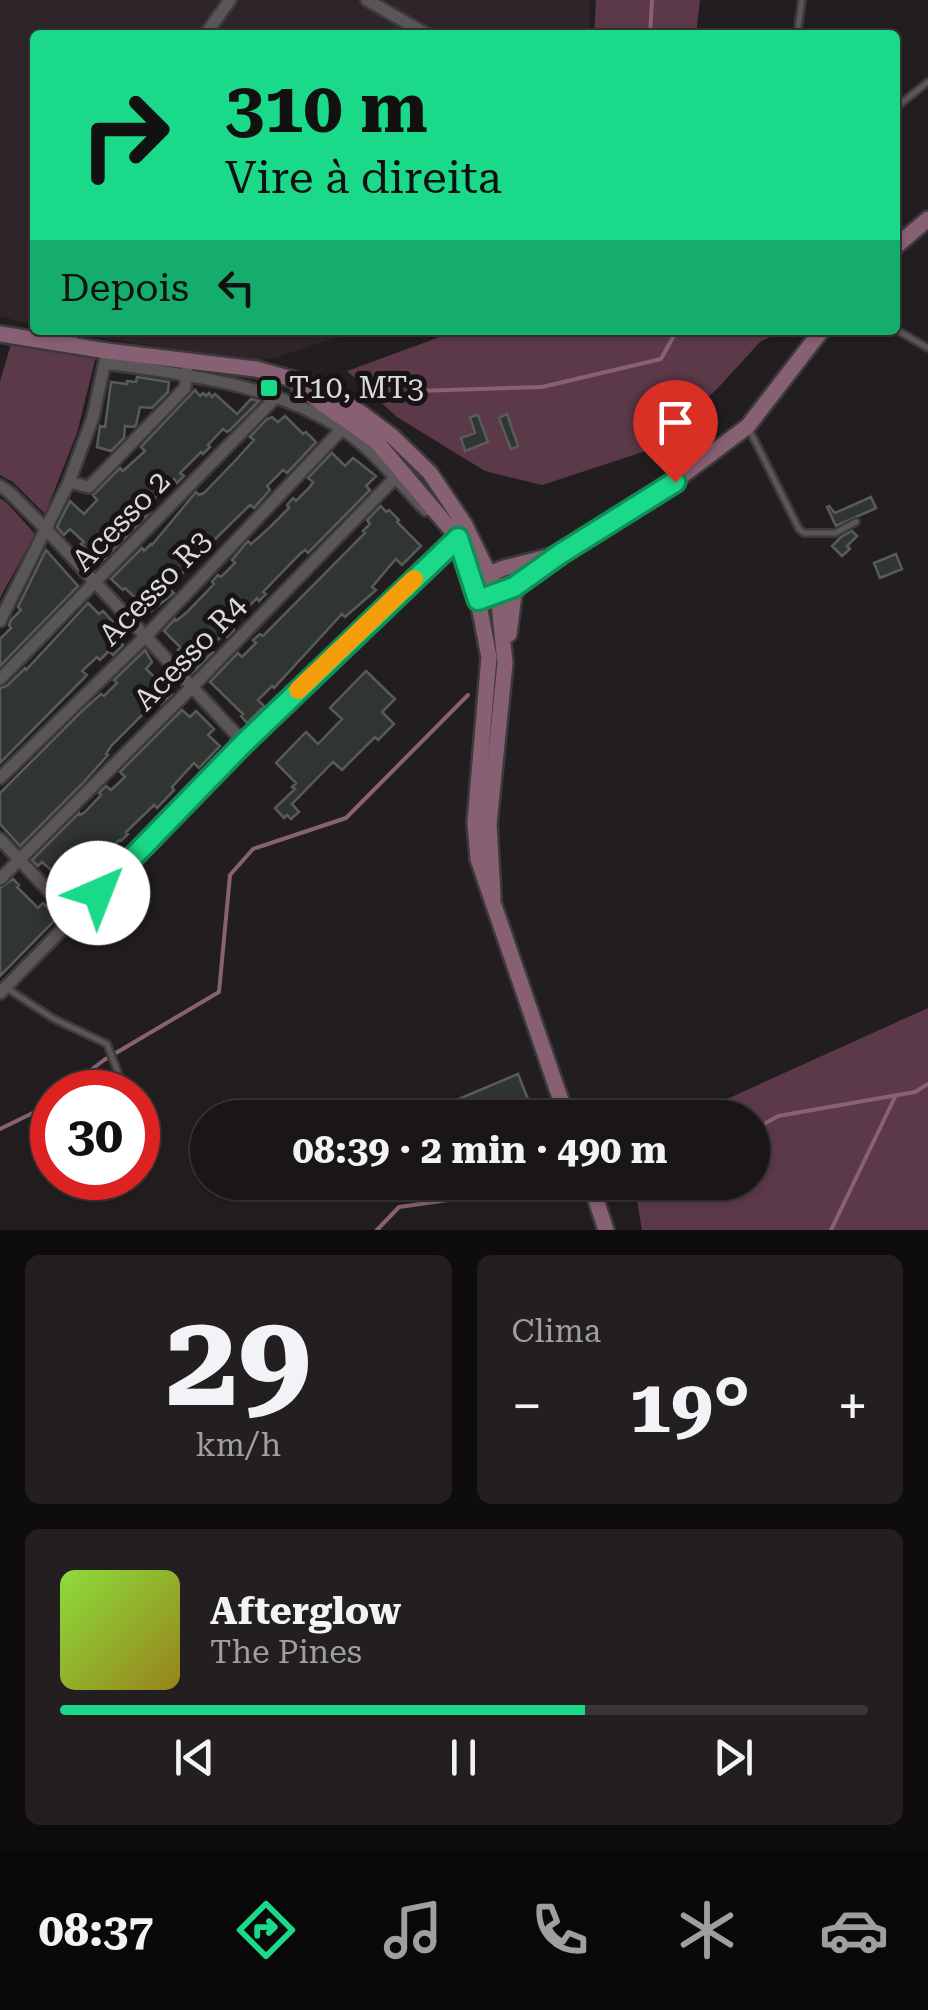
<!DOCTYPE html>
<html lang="pt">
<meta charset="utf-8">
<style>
body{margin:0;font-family:"Roboto Serif",serif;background:#231f20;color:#f1f3f6;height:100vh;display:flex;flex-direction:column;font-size:38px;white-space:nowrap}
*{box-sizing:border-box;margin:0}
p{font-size:32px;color:#9f9fa1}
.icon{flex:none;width:55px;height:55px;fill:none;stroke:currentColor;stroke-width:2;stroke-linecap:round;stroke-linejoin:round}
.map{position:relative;height:1230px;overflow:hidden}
.details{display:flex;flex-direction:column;gap:25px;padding:25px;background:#0e0c0d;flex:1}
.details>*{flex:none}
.top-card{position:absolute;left:30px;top:30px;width:870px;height:305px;border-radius:10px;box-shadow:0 2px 8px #0004,0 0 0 2px #383536;background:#1ad988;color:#111;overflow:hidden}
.speed{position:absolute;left:30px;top:1070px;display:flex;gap:20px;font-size:50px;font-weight:700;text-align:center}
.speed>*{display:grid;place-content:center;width:130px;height:130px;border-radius:50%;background:#1a1617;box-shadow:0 2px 8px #0004,0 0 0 2px #383536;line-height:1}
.speed .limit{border:15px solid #d22;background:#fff;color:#111}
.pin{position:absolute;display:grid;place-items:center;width:85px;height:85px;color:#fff;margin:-102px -42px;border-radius:50% 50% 50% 0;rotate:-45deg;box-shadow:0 0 10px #0007}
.pin .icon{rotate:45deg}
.me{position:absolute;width:110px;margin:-55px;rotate:44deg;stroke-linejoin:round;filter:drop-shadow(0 0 8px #0008)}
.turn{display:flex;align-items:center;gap:35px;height:210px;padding:0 30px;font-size:45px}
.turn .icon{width:130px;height:130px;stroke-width:2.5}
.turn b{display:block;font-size:70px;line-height:85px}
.then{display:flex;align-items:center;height:95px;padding:0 30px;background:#0003;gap:20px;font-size:38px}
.big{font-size:75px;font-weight:700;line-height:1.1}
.details .tile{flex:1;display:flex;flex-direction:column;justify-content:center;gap:15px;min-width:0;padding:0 35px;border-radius:15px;background:#231f20}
.details .dial{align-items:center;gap:0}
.dial b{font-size:130px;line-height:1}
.song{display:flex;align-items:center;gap:30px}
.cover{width:120px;height:120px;border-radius:15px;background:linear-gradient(135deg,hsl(90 70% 55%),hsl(50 70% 35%))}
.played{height:10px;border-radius:5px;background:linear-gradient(90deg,#1ad988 65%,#383536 65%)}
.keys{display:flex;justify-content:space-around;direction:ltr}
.heat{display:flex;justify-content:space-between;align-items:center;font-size:55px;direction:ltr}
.details .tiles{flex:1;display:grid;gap:25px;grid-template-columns:1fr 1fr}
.tile:last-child{grid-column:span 2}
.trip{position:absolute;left:190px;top:1100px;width:580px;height:100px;border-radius:50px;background:#1a1617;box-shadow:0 2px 8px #0004,0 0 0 2px #383536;font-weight:700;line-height:100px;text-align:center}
.tabs{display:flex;height:160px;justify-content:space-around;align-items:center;background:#0a0909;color:#9f9fa1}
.tabs .icon{width:70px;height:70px}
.tabs .selected{color:#1ad988}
.tabs b{font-size:45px;color:#f1f3f6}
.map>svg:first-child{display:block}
.built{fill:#2f2529}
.green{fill:#5b3949}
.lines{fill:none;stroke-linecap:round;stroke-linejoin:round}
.stream{stroke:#896174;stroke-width:4}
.building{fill:#313532;stroke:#585c59;stroke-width:2.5}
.lane-casing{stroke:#3d3a3b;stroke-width:10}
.street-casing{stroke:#3d3a3b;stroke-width:16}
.secondary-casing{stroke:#3d3a3b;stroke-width:20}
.lane{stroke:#5a5557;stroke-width:5}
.street{stroke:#5a5557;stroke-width:11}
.secondary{stroke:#886073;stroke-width:15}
.route-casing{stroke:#118d58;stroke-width:25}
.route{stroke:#1ad988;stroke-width:18}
.slow{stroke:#f59e0b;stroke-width:18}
.poi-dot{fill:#1ad988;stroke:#181416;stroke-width:4}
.labels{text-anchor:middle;stroke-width:10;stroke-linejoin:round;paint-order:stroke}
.poi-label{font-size:30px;fill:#dcd9da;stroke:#181416;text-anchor:start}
.street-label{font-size:30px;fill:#dcd9da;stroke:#181416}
</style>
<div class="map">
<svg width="928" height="1230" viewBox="0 0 928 1230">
<rect width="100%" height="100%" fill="#221e1f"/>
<path class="built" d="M0,0h590l-1,35h-554v291l-35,-10z
M48,330h312l-85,28 -21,3z"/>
<path class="green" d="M596,0h104l-4,35h-102z
M459,330h325l-24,12 -43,47 -62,59 -113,37 -57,-14 -88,-54 -50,-46z
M11,344l85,12 -19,77 -32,81 -32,-32 -13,-7v-94z
M0,498l6,4 29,32 -35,64z
M928,1008v222h-286l-8,-47 118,-1v-64l-65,-1z"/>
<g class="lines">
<path class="stream" d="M650,35l2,-35
M418,391l124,-4 119,-28 16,-29
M62,1092l42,-32 115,-68 11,-117 23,-26 93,-31 122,-123
M0,1129l41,-20 11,-9
M752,1131l26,-15 137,-24 13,-8
M603,1191l57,-2 11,-7
M377,1230l22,-23 92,-13 92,-3
M831,1230l65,-135"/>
</g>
<path class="building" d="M137,377l32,5 -1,10 -16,16 -12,-1 -4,18 -2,2 -9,-1 -1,12 -13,13 -14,-4 3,-21 5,1 6,-45 16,2v-3l9,1z
M195,390l5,6 3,-3 3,3 3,-3 3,4 3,-3 22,20 14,-15 8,2 -29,29 -3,2 -4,-3 -15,16 2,2 -7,7 -2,-2 -21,21 4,3 -7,7 -3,-4 -28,28 5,4 -51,52 -19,-19 3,-2 -14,-13 -6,6 -7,-8 13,-26 14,13 13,-14 -4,-5 27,-27 3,3 22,-20 -4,-4z
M507,414l11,32 -7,3 -12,-31z
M478,415l10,27 -23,9 -4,-13 14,-5 -5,-16z
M285,416l18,18 3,-2 10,10 -29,31 -4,-3 -16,16 3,4 -16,18 -4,-3 -41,40 -7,7 2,2 -7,8 -2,-2 -27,28 6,5 -24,19 -25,-24 -2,2 -12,-11 31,-31 2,3 7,-7 1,1 44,-53 3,3 5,-2 30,-31 20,-22 -4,-3 16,-17 6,-3 6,5z
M332,453l13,13 8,-8 23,18 -10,10 4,4 -62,63 -3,-3 -4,3 -38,39 3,2 -7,7 -2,-3 -24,24 -3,4 4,4 -7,7 -3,-3 -15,14 4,4 -21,21 -5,-5 4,-4 -13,-14 2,-3 -16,-16 11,-12 1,2 11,-9 27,-28 -2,-2 6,-7 3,2 14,-14 -3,-3 6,-7 10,-12 3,3 18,-16 20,-20 -2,-3 6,-7 3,3 14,-14 3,-5 -5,-4z
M871,497l5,11 -40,18 -9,-19 2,-1 6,7z
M381,506l5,6 3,-2 10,10 -2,2 24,24 -19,19 -6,-6 -2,2 -22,26 4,3 -31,27 -3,-3 -68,74 -2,-2 -14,14 6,6 -17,17 -6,-7 2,-2 -33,-32 28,-29 4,4 14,-14 -3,-3 7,-6 3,2 102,-103 -2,-2 7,-7 -3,-4z
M852,531l5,5 -10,10 3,3 -8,7 -10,-10 9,-9z
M46,550l32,36 -78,80v-27l11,-11 -2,-3 2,-5 10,-10 -3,-3z
M896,554l6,15 -22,9 -6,-15z
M88,603l11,11 4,-3 13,14 3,-3 7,7 -9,9 6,7 -10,10 -4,-4 -9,9 -3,-3 -15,14 5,4 -87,88v-75l7,-2 18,-18 1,2z
M145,650l7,12 -6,7 26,25 -12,11 -4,-4 -45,45 -5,8 2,1 -26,29 -62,62 -20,-22v-31l83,-83 18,-16 3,2 13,-13 -3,-3z
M366,671l29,28 -13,13 12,12 -16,16 -3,-3 -33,33 -9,-8 -41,42 7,8 -8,7 -4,-4 -3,3 -9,-10 20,-19 -3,-2 4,-4 -20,-20 30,-31 12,12 24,-25 -12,-11z
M182,710l8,7 6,-6 18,18 -6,6 12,11 -21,22 -5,-5 -22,24 2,3 -17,18 -3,-3 -28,27 2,2 -7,7 -2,-1 -17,17 6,4 -18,18 2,2 -22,19 -5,-6 6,-6 -29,-26 -4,4 -6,-6 47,-47 1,2 5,-3 16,-17 -2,-2 7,-7 5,4 14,-13 -5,-5z
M13,879l6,6 -2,2 21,21 5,-5 14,15 -57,58v-88z
M518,1074l12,30 -33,14h-50l-5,-12z
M79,1178h16l5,8 -12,7z"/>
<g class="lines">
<g class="lane-casing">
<path id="lane" d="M797,35l5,-35
M895,108l33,-26
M895,329l33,19
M749,429l50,100 5,4h31l21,-11
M8,989l46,30 53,25 12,31 -5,17"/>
</g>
<g class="street-casing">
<path id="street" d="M367,0l61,35
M205,35l25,-35
M69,346l5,-16
M105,363c82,12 166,20 237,66 32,21 57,54 84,81
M69,482l20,5 96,-99 2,-17
M0,486l9,6 37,37 198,214
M0,621l69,-139 24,-65 13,-61
M0,679l277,-283
M0,778l145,-141 197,-208
M0,839l74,79
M0,879l192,-192 202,-208
M0,993l244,-250 214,-205"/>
</g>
<g class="secondary-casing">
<path id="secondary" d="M895,247l33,-28
M0,334l107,17 149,18 47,13 22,8 36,23 31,23 38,37 35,52 33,68 7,70 -16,161 4,73
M299,387l77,54 82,97 20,62 11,57 -14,165 3,37 89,259
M482,577l22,-9 47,-12
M491,595l24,-8 45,-33 115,-73 73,-55 74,-96
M509,634l6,-47
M590,1182l16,48"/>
</g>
<use href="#lane" class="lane"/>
<use href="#street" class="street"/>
<use href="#secondary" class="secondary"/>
</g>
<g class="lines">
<g class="route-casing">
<path id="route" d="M98,893l146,-150 214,-205 20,62 36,-13 46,-33 115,-72"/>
</g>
<use href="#route" class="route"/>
<path class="slow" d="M298,690l116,-111"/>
</g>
<rect class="poi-dot" x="259" y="378" width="20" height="20" rx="5"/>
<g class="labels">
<g class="poi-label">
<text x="289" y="398">T10, MT3</text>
</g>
<g class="street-label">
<text transform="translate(121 521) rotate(-46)" y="10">Acesso 2</text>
<text transform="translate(155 588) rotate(-46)" y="10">Acesso R3</text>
<text transform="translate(190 653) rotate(-46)" y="10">Acesso R4</text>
</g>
</g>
</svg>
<div class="speed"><div class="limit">30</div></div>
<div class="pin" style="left:675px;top:482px;background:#d93025"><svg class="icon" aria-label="arrive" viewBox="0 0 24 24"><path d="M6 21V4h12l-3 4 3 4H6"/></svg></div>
<svg class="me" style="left:98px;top:893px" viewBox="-20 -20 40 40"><circle r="19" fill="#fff"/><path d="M0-13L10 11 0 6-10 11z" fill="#1ad988"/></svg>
<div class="trip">08:39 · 2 min · 490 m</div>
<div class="top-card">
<div class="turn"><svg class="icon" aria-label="right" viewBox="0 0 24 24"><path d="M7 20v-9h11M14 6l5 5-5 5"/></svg><div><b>310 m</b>Vire à direita</div></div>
<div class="then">Depois<svg class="icon" aria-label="left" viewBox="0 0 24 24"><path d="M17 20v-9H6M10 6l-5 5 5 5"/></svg></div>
</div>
</div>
<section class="details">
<div class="tiles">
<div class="tile dial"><b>29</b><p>km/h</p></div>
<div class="tile"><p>Clima</p>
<div class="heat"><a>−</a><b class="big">19°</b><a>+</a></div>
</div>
<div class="tile">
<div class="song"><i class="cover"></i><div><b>Afterglow</b><p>The Pines</p></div></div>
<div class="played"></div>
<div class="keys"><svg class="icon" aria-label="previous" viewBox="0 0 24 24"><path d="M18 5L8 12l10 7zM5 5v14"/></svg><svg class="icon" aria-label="pause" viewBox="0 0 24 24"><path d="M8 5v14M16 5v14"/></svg><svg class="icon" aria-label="next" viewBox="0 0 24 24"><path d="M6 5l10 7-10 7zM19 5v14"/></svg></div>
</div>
</div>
</section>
<nav class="tabs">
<b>08:37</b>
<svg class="icon selected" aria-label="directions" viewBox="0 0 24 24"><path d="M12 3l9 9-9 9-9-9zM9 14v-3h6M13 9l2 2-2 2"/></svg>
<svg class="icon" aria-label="music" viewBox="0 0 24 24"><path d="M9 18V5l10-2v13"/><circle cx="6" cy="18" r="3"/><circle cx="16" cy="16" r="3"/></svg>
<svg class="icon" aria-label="phone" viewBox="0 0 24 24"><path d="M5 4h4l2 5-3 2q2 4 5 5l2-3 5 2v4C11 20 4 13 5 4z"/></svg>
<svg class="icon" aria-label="climate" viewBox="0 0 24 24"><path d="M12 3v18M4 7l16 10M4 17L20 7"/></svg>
<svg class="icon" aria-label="car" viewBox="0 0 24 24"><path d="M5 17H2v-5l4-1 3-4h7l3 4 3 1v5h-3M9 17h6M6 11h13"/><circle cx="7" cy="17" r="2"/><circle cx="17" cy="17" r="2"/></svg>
</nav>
